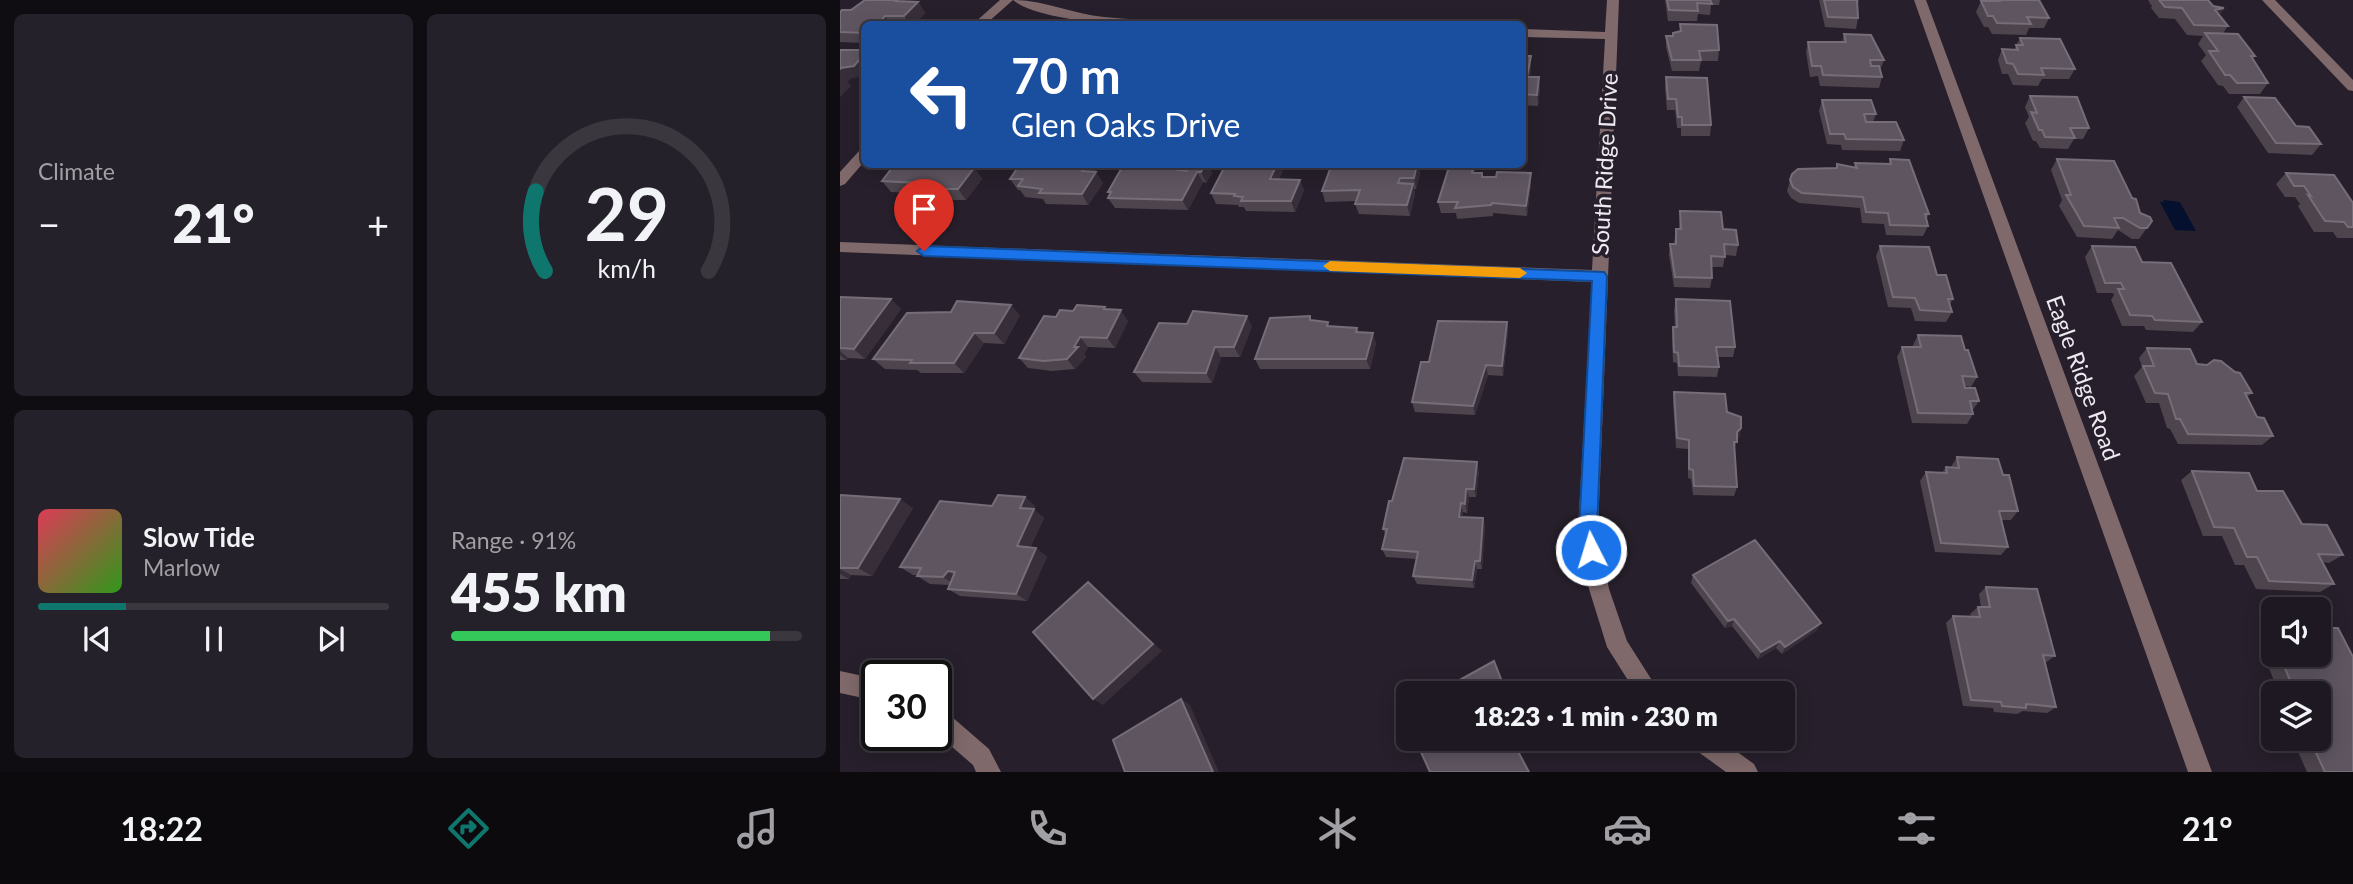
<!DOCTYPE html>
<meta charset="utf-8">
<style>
body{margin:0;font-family:Lato,sans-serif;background:#25212a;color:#f1f3f6;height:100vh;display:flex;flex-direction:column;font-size:26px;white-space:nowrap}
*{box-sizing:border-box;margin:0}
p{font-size:23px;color:#a0a0a5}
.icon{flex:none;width:38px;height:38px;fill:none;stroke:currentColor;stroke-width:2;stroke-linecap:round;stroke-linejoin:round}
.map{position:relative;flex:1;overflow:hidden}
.drawer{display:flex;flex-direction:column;gap:14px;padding:14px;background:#100d12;width:840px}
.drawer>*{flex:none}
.top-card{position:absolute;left:21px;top:21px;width:665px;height:147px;border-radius:10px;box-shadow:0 4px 18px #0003,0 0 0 2px #3b373f;background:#1a4fa0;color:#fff;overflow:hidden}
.controls{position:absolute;left:1421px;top:597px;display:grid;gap:14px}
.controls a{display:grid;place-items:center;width:70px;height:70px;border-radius:10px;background:#1d1821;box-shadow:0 4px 18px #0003,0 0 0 2px #3b373f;font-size:35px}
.speed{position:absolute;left:21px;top:660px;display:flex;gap:14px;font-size:35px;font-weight:700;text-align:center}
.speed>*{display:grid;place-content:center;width:91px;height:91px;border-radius:50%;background:#1d1821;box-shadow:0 4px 18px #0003,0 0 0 2px #3b373f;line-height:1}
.speed .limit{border:4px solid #111;border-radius:10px;background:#fff;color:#111}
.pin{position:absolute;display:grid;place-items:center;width:60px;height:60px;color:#fff;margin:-72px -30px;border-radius:50% 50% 50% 0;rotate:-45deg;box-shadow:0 0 7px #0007}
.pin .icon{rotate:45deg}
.me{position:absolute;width:77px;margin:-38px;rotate:355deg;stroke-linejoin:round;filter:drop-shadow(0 0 5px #0008)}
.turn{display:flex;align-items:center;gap:24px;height:147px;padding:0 35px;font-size:32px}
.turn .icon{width:91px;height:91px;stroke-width:2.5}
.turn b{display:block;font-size:49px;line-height:60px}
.big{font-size:52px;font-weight:800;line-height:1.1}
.drawer .widget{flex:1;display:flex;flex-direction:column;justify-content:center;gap:10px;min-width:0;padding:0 24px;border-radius:10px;background:#25212a}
.drawer .dial{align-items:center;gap:0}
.dial svg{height:182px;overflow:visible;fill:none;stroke:#3b373f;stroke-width:7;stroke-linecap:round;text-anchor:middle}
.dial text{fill:#f1f3f6;stroke:none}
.song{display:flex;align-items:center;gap:21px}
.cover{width:84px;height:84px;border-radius:10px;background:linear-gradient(135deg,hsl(350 70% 55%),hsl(110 70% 35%))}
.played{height:7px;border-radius:4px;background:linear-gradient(90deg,#0f766e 25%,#3b373f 25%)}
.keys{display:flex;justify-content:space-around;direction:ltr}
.heat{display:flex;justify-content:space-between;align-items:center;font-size:38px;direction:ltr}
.charge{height:10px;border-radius:5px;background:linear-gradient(90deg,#34c759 91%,#3b373f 0)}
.drawer .tiles{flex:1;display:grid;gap:14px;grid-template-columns:repeat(2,1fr)}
.trip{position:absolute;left:556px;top:681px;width:399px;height:70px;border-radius:10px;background:#1d1821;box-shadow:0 4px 18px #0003,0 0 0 2px #3b373f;font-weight:800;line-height:70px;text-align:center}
.menu{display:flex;height:112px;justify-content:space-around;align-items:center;background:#0c0a0d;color:#a0a0a5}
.menu .icon{width:49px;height:49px}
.menu .current{color:#0f766e}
.menu b{font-size:32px;color:#f1f3f6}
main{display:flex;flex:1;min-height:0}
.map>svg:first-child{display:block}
.water{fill:#04102d}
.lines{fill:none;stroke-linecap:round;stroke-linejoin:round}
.minor{fill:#7f696b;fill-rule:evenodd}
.wall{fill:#4d444e}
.shaded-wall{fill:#372e39}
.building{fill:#5e5560;stroke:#756d77;stroke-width:2}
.route{fill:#1a73e8;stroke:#114b97;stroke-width:2}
.slow{fill:#f59e0b}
.labels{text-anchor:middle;stroke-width:7;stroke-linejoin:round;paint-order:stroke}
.street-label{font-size:23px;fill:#eeeaf2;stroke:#27202c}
</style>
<main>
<section class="drawer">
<div class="tiles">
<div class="widget"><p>Climate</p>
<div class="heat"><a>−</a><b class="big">21°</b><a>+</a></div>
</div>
<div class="widget dial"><svg viewBox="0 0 100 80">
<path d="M14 69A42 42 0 1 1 86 69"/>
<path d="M14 69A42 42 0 0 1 10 34" stroke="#0f766e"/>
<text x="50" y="56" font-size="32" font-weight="700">29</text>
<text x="50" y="72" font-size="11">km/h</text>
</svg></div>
<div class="widget">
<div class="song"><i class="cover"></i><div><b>Slow Tide</b><p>Marlow</p></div></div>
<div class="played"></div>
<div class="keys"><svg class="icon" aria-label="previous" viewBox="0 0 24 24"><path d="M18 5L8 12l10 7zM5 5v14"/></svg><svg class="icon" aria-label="pause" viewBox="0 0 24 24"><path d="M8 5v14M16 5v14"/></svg><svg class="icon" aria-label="next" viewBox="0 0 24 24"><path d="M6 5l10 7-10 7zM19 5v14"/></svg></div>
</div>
<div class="widget"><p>Range · 91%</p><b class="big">455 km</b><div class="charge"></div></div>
</div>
</section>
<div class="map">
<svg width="1513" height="772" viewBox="0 0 1513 772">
<rect width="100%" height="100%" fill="#27202c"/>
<path class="water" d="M1323,200l17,2 16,29 -21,-1 -15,-28h4z"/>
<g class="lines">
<path class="minor" d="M160,0h13l-27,24h-13z
M173,0c30,0 60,14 91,17 49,5 99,3 148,3l6,4c-48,5 -209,6 -245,-24z
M767,0h12l-21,530 11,59 18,52 33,52h-24l-29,-46 -18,-58 -11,-59 14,-248 -752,-30v-10l752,28 13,-231 -83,-2v-8l83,3z
M1074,0h12l286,772h-24z
M1422,0h13l78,80v11l-5,-1z
M24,150v12l-19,22 -5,2v-14l19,-21z
M0,671l37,8v22l-37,-8z
M96,707l8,3 45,39 12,23h-25l-3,-7 -37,-32z
M847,738h31l36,26 4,8h-32l-36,-26z"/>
</g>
<path class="wall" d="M825,0h55l-1,5h-8l-1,10 -12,-1 -1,7h-29z
M979,0h40l-2,6 1,12 -2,11 -31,-2z
M1149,0h50l10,18 -5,10h-15l-3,7 -34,-1 -4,-7h-4l-8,-15 5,-11h9z
M1308,0h60l5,6 11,2 -5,7 9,11 -5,7 32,23 -2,3 15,24 -8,11h-31l-6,-8 -5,-1 -17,-24 5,-6 -8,-11 5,-8 -16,-1 -12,-16 -16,-1 -8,-10 1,-3h-1z
M64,1l14,1 7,11 -11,11h-50v19l-24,-1v-30z
M840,24l39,26 -1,11h-17l-2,10h-27l-6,-24v-11h7l7,-5z
M1004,34l40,26 -4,11 2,6 -3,11 -59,-2 -2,-10 -8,1 -4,-25 2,-10h34z
M1180,38l55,31 -6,10h-27l-4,7 -25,-1 -5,-11h-6l-4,-14 4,-11 12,1z
M682,56l9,11 -1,10 10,11 -2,18 -16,-1z
M826,77l45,48 -1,11h-29v-8h-4l-2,-18h-8l-2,-22z
M1190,96l59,32 -6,11h-9l-6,10 -28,-1 -4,-7h-3l-8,-18 4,-6 -4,-10z
M1404,97l52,29 25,18 -9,11 -44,-2 -31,-46z
M982,100l54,14 -3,8 31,18 -4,11 -58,-1 -1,-5 -14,-1 -8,-33z
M1050,159l39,55 -3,6 2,6 -5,10 -37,-1 -2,-11 -22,-1 -2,-15 -61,-5 -8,-5 -4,-7 5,-17 44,-6 1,-4 17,3 1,-4 34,1z
M1217,159l75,39 8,15 12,8 -13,18h-7l-14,-9 -6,9 -35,-2 -18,-31 3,-6 -11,-30z
M55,164h75l-3,4h7l8,11 -16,21h-43l-6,-7 -26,-1 -9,-11z
M180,164h73l3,6 -1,2 8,11 -15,22 -42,-1 -3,-5 -18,-2 -5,-7h-2l-8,-11z
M348,164l1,3 1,-3h18l4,9 -6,10 -3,-1 -15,28 -73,-2 -7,-10 2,-3 -2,-3 46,-27z
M492,164h86l2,10 -4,15h-2l1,5 -5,22 -51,-2 -4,-10 1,-3 -31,1 -3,-11z
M634,164l1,9 7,4 49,7 -4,32 -34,-3v3l-36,3 -1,-6h-15l-3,-11z
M443,171l-4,8 25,11 -9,22 -49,-1 -2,-4h-5l-1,-2 -22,-1 -5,-11z
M1446,173l67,30v35h-16l-4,-6h-19l-16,-26 2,-2 -5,-7h-10l-9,-13z
M840,211l43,18 15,16 -2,11 -11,-1 -2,12h-12l1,11 -2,10 -36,-1 -5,-32 1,-11h4l2,-15h3z
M1040,246l57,29 16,24 -3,5 2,8 -6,10 -31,-1 -4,-13 -23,-1 -12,-51z
M1252,246l50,16 60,60 -9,10 -47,-2 -2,-4h-22l-11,-26 3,-5 -1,-2h-16l-12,-36z
M0,297l61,12 -36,50 -17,-1 -2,2h-6z
M836,299l59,48 -2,10h-15l1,10 -2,10 -39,-1 -1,-13 -4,-1 -1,-25 1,-10h2l-1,-17z
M267,310l21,11 -13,27 -27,-1 -4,7 2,3 -11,12 -23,2 -24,-3 -9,-10 37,-41 17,-6z
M180,315l-16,29 -20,-1 -20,30h-43l-4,-3 -32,-1 -12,-10z
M472,320l16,2 1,4 28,2 2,4 17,11 -6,26h-110l-5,-10z
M667,322l1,10 -5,44 -15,-1 -13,40 -60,-3 -3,-10 17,-40z
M412,326l-12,31h-19l-9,26 -70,-1 -8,-10z
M1078,335l47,15 12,27 -6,10 -6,-1v2l14,13 -7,10 1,3 -6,10 -55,-1 -15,-66 5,-10h11v-2z
M1307,348l50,16 55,29 -5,4 10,20 16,19 -11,9 -84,-1 -8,-15 -3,-1 -8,-25h-13l-12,-27 8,-9 -3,-9z
M834,392l53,20 14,16 -2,10 -2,1 -3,13 3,35 -3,9 -41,-1 -2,-16 -3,-1v-29l-12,-1 -3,-46z
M1117,457l46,18 15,36 -7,9h-10l7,27 -7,8 -66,-3 -15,-71 6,-9 16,1 4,-6h5z
M639,471l-3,26h-7l-2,16 -4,-1v5l20,1 2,9 -3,42h-5l-3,19 -57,-4 -4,-8 3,-17 -30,-2 -4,-8 3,-15 -2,-5 9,-28z
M1352,471l65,20 86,64 -14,8 -7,-1 12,22 -14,8 -64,-3 -12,-24h-9l-13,-29h-19l-22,-56z
M0,495l73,13 -41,68 -21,-1 -2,4h-9z
M185,497l10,9 -2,3 11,9 -14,30h6l11,9 -20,44 -67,-5 -12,-7 1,-4 -19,-1 -13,-8v-1h-4l-13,-8 92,-61z
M853,575l124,55 -35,24 -6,-6 -18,11 -26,-33 -7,2 -34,-45z
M1146,587l69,69 -10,7 11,44 -9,6 -24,-2 -6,3 -23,-2 -1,-4 -30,-2 -17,-83 7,-7h18l-1,-2 8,-7h3l-2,-13z
M1433,628v26l-9,-21z
M1433,654h46l34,118h-46l-15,-34h27v-45h-40l-13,-32 8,-4z"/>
<path class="shaded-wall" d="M78,2l7,11 -11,11h-4l-6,-8z
M1384,8l-7,11 -2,-9z
M45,16l6,8h-13z
M24,54v20l-2,2 -12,3 -2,3 3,4 -11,11v-28z
M691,56v11l-3,21 -1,-11z
M699,77l1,11 -2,18 -1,-11z
M113,164h17l-11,14 -9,-10z
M246,164h7l3,6 -7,12 -7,-11z
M340,164h8l1,3 -7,14 -5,-11z
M365,164h3l4,9 -6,10 -5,-11z
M437,164h3l3,7 -8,18 -5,-10z
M577,164l3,10 -4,15 -2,-11z
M134,168l8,11 -16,21 -8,-11z
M256,172l7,11 -15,22 -6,-11z
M357,172l6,10 -15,28 -6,-10z
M691,173v11l-4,32 -1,-10z
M460,180l4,10 -9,22 -4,-11z
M573,184l2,10 -5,22 -3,-11z
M51,299l10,10 -36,50 -11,-10z
M171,305l9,10 -16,29 -10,-11z
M281,310l7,11 -13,27 -8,-10z
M407,316l5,10 -12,31 -6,-10z
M667,322l1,10 -5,44 -1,-10z
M134,333l10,10 -20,30 -10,-10z
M533,333l3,10 -6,26 -4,-10z
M240,337l8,10 -4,7 2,3 -11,12 -8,-10z
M375,347l6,10 -9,26 -6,-10z
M0,351l8,7 -2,2 -6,-5z
M646,365l2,10 -13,40 -2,-9z
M901,428l-2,10 -5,3 3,-9z
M637,462l2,9 -3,26 -2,-8z
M626,489l3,8 -2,16 -2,-9z
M185,497l10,9 -5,10 -10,-8z
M60,499l13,9 -41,68 -14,-8z
M621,503l2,9 -1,14 -3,-9z
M194,509l10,9 -17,36 -10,-8z
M643,518l2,9 -3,42 -2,-8z
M196,548l11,9 -20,44 -11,-7z
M635,561l2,8 -3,19 -2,-8z
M0,569l11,6 -2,4 -9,-5z
M108,571l12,8 -5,6 -12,-8z
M248,582l74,69 -59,54 -10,-6z
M894,619l-2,7 -7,2 3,-7z
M981,623l-4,7 -35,24 3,-7z
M940,641l-4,7 -18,11 3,-7z
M341,699l9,6 29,67h-6z
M661,738h12l-11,6 -2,-5z"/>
<path class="building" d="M25,0h32l-1,1 22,1 -14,14h-19l-7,8h-14v9l-24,-1v-20l2,-2h9z
M827,0h43l2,4 -15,-1 1,8 -29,-1z
M984,0h33l1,18 -30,-1z
M1158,0h41l10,18 -22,-1 4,7 -34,-1 -4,-7h-5l-7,-15h18z
M1319,0h49l5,6 11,2 -9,2 13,16 -34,-1 -12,-17 -17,-1z
M840,24l37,1 2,25 -20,1 2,9h-29l-6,-24h7v-3l8,-2z
M1365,33l33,1 17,22h-4l17,27h-31l-7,-8h-5l-16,-24h9z
M1004,34l27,1 13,25h-14l1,6h8l3,11 -59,-2 -2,-9h-9l-4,-24h38z
M1180,38l40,1 15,30 -34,-1 3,7 -26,-1 -5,-10 -6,-1 -5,-14 16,1 -2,-5h7z
M0,50h24v4l-10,12 -13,2 -1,1z
M682,56h9l-4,21h12l-2,18 -15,-1z
M826,77l41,1 4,47h-29v-8h-4l-2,-18h-8z
M1190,96l47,1 12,31h-19l5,10 -30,-1 -3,-7h-3l-8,-18 6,1z
M1404,97l31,1 21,28 13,1 12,17 -45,-1z
M982,100h49l5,14h-12l2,8h30l8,18 -58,-1 -2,-5h-14z
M1050,159l19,1 20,54h-4l3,12 -38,-1 -2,-12 -22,-1 -3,-15 -61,-4 -9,-6 -3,-7 2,-6 6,-5 39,-1v-4l20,4 -2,-5 36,1z
M1217,159l57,2 18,37 4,1 4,14 10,4 2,4 -5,7h-7l-17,-10h-9l5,10 -35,-2 -18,-31h5z
M55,164h58l-3,4h24l-16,21h-44l4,-6 -36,-2z
M180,164h66l-4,7 14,1 -14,22 -43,-1 3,-4 -24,-3 5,-7h-13z
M284,164h56l-3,6 10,1 3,-7h15l-4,8h-4l-15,28 -74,-2 3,-6h-3z
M386,164h51l-7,15 30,1 -9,21h-50l2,-4 -9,-1 1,-2 -24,-1z
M492,164h85l-3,14h-14l-2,5 15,1 -6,21 -52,-1 5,-14 -38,1z
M610,164h23l-1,9h10v4h14l1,-5 34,1 -5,33 -34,-3 -1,2 -36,3 3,-6h-20z
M1446,173l48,2 19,28v24h-5l-4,-5 -19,-1 -17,-26 3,1 -7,-10h-10z
M840,211l41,1 2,17 13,1 2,15 -14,-1 1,13 -14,-1 1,22 -37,-1 -5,-33h6v-15h5z
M1040,246l49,1 8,28h9l7,24h-5l4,13 -32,-2 -5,-12 -22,-1z
M1252,246l43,1 7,15 29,1 31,59 -47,-2 -3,-4 -22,-1 -12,-26h6l-3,-6h-16z
M0,297l51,2 -37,50 -14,-1z
M836,299l54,2 5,46h-19l3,20 -40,-1 -1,-13 -4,-1 -1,-25h4z
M117,301l54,4 -17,28h-20l-20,30h-44l2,-3 -39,-1 34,-46 44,-1z
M237,305l28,2 -1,2 17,1 -14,28 -27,-1 -6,10h4l-11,12 -24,2 -24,-3 25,-42 12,1 4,-7 13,1z
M353,311l54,5 -13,31h-19l-9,26 -72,-1 25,-49 28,1z
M470,316v4l18,2 -1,4 30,2 -1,4 17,1 -7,26h-111l15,-41z
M598,321l69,1 -5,44 -16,-1 -13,41 -61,-4 9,-40h8z
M1078,335l43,1 4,14h3l9,27 -15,-1 3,12h10l4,13h-9l3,13 -55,-1 -16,-66h19z
M1307,348l43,1 7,15 10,1 7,-5 7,1 14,11 5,1 12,20h-7l12,24 7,1 9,18 -85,-2 -8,-15h-4l-8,-25 -13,-1 -12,-27h11z
M834,392l51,2 2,18 14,5v11l-4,4v10h-3l3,45 -43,-1 -1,-16 -4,-1v-29l-12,-2z
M1117,457l41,2 5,16h6l9,36h-19l9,36 -67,-4 -15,-71 21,1 -1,-6 13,1z
M564,458l73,4 -3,27h-8l-1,15 -4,-1 -2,14 24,1 -3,43h-5l-3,19 -59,-4 5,-24 -36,-3 5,-20h-4l6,-28h3z
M1352,471l57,2 8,18h26l19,33 25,1 16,30 -25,-1 16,30 -65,-3 -12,-24h-10l-13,-29 -20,-1z
M0,495l60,4 -42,69h-18z
M158,495l27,2 -5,11 14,1 -17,37 19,2 -20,46 -68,-5 7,-17 -7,-1 -5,6 -26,-1 4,-8 -21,-1 40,-66 52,5z
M915,540l66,83 -36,24 -5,-6 -19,11 -27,-33 -6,2 -35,-46z
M248,582l65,62 -60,55 -60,-67z
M1146,587l51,2 18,67 -12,-1 13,52 -30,-3v4l-24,-2 -1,-4 -30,-2 -18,-84 27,1 -2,-10h12z
M1479,628h19l15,29v115h-28l-16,-34h10v-45h-30l-1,-2 7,1 -16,-38h40z
M654,661l9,23 4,-2 6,11h-63l-3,-6z
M341,699l32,73h-88l-12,-32z
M577,738h84l-1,1 3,7 10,-4 16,30h-99l-15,-33z"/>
<path class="route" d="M84,246l680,26 3,4 -10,254 4,20 -3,6 -7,2 -6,-2 -6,-26 13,-249 -668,-25 -7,-5z"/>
<path class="slow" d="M490,261l190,7 7,5 -7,5 -190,-7 -7,-5z"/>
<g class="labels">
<g class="street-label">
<text transform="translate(765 164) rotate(-87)" y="8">South Ridge Drive</text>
<text transform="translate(1243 378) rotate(70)" y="8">Eagle Ridge Road</text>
</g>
</g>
</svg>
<div class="controls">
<a><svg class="icon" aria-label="sound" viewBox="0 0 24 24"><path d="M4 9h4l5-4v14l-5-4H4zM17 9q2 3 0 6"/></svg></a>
<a><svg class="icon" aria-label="layers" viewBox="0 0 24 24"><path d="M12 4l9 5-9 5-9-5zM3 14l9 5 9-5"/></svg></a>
</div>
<div class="speed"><div class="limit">30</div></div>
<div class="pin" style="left:84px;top:251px;background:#d93025"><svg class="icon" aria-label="arrive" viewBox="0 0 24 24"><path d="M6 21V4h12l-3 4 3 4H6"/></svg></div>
<svg class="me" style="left:751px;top:550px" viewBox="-20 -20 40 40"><circle r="17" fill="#1a73e8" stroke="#fff" stroke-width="3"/><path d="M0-11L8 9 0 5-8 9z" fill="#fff"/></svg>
<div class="trip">18:23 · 1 min · 230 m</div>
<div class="top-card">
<div class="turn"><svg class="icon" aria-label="left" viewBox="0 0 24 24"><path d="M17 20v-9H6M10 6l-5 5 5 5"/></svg><div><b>70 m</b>Glen Oaks Drive</div></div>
</div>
</div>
</main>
<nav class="menu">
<b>18:22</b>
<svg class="icon current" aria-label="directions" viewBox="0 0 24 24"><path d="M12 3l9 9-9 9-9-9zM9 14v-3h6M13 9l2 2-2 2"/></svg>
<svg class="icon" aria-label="music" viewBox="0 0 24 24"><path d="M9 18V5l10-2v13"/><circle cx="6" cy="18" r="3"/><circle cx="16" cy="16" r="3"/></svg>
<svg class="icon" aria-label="phone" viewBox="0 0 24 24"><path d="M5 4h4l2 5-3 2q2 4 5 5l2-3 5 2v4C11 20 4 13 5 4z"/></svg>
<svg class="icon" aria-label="climate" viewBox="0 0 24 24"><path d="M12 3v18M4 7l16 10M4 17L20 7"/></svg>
<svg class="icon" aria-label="car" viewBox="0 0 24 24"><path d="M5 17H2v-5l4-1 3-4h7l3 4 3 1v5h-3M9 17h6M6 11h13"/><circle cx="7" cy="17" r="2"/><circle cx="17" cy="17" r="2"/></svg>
<svg class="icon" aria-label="filters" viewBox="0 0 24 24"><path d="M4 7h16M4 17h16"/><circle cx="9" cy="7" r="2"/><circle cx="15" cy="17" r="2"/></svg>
<b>21°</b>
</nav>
